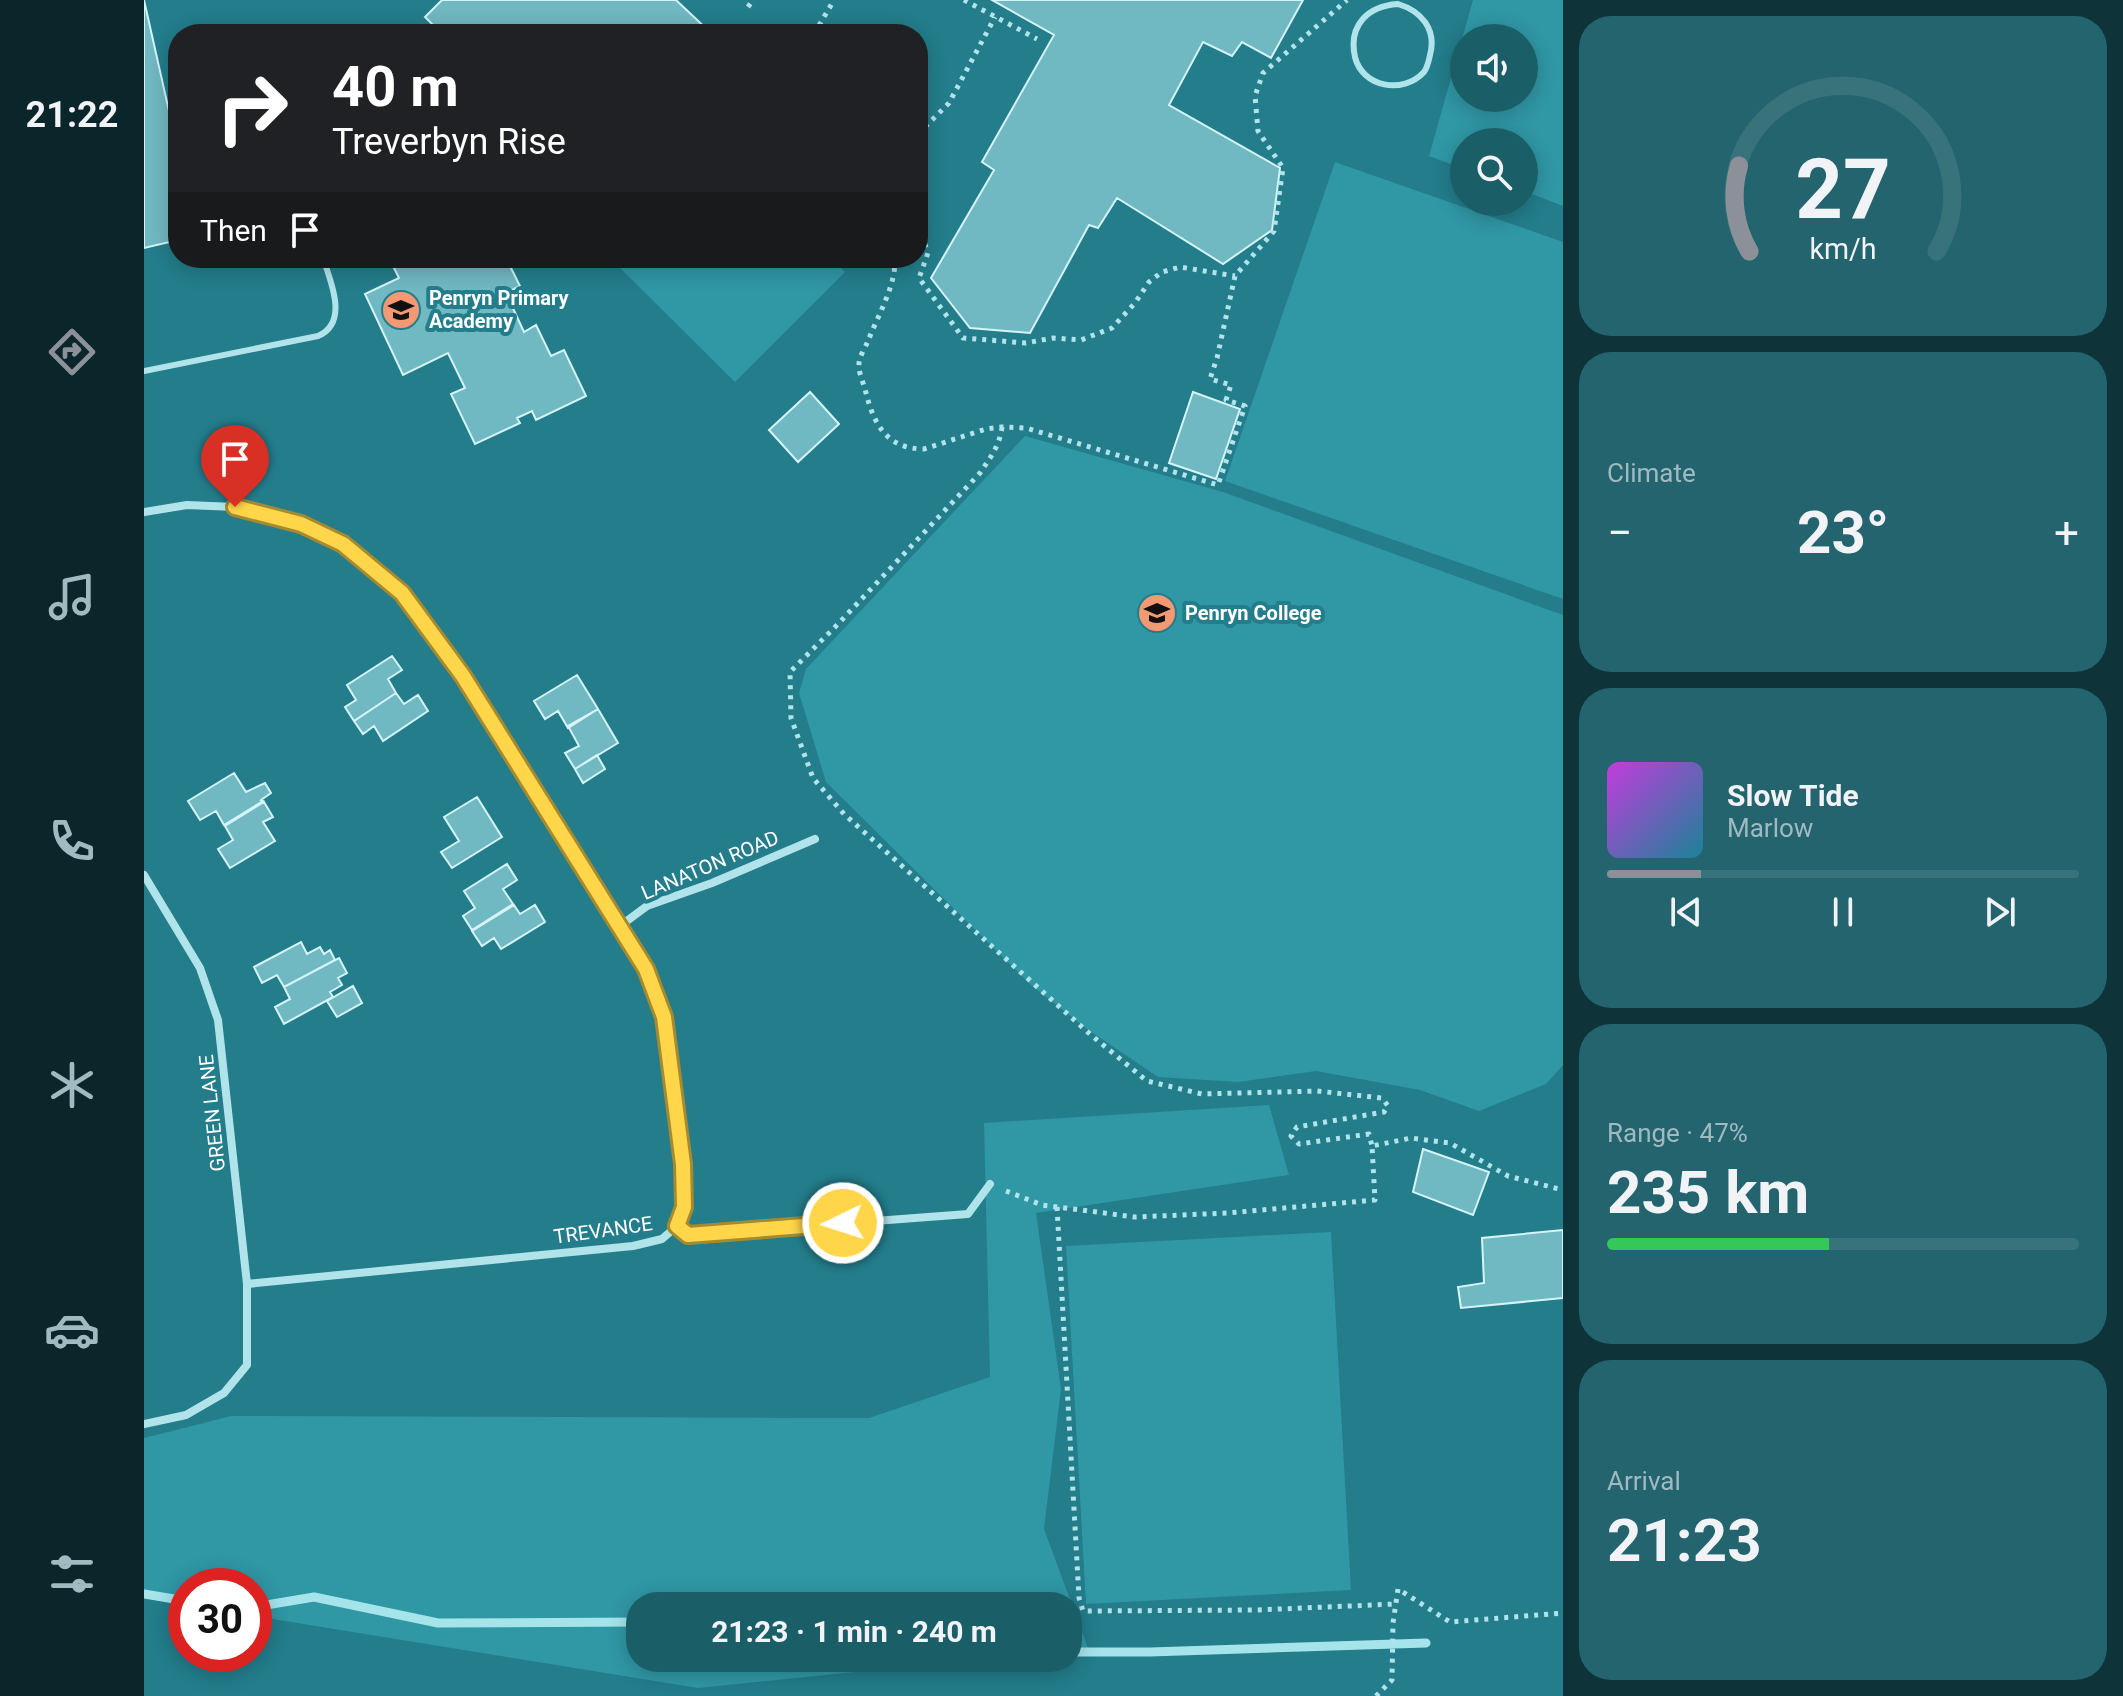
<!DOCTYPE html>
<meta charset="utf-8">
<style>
body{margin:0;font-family:Roboto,sans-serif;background:#23646e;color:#f1f3f6;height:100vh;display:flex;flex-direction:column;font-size:30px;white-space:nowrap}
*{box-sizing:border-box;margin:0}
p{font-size:26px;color:#9fbac0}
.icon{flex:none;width:44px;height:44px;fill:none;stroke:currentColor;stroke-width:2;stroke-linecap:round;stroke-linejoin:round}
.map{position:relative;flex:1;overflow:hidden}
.side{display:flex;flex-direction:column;gap:16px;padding:16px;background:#0e3439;width:560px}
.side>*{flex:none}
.hud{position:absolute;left:24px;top:24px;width:760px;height:244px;border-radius:32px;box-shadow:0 4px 20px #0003;background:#202124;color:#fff;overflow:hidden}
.controls{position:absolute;left:1306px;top:24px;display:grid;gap:16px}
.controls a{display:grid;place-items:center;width:88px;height:88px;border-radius:50%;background:#1a5e68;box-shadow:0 4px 20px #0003;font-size:40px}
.speed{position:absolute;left:24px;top:1568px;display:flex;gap:16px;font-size:40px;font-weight:700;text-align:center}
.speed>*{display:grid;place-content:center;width:104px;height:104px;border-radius:50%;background:#1a5e68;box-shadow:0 4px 20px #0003;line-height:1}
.speed .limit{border:12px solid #d22;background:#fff;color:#111}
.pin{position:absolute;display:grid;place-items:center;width:68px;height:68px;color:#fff;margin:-82px -34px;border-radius:50% 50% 50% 0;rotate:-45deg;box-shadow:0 0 8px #0007}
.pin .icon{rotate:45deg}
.me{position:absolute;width:88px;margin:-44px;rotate:266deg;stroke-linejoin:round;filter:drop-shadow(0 0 6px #0008)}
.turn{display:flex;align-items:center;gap:28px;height:168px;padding:0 32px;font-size:36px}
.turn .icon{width:104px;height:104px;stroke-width:2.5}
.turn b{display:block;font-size:56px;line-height:68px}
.then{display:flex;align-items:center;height:76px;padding:0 32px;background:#0003;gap:16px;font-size:30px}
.big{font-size:60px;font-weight:700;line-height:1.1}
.side .card{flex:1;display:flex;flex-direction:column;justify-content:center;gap:12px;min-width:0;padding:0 28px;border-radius:32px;background:#23646e}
.side .dial{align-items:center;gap:0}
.dial svg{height:208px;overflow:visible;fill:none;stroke:#38737c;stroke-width:7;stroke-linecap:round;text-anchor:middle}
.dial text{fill:#f1f3f6;stroke:none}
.song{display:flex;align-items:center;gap:24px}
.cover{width:96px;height:96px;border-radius:12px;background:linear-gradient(135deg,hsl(290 70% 55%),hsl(190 70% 35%))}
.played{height:8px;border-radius:4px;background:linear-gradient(90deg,#8c9099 20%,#38737c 20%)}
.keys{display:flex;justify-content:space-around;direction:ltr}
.heat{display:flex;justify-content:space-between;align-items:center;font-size:44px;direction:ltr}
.charge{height:12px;border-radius:6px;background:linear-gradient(90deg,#34c759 47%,#38737c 0)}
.trip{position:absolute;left:482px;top:1592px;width:456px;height:80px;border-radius:32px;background:#1a5e68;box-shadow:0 4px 20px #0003;font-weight:700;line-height:80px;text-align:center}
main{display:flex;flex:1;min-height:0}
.menu{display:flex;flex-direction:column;width:144px;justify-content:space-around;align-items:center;background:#0a262a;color:#9fbac0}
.menu .icon{width:56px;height:56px}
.menu .on{color:#8c9099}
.menu b{font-size:36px;color:#f1f3f6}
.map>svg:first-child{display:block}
.green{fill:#3097a5;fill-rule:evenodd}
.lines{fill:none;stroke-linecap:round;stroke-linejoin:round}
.stream{stroke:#a5e4eb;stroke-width:9}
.building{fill:#70b8c2;stroke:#d5f4f8;stroke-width:2}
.path{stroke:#b1e4ea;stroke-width:5;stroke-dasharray:4 6;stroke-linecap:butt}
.service{stroke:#b1e4ea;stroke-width:6}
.minor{stroke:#b1e4ea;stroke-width:8}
.route-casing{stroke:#a68a30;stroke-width:20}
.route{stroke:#ffd54a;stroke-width:14}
.labels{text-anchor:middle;stroke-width:8;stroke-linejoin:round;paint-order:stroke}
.poi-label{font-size:20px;font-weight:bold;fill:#fff;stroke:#237d8b;text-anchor:start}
.street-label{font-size:20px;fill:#fff;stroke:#237d8b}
</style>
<main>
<nav class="menu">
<b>21:22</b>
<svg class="icon on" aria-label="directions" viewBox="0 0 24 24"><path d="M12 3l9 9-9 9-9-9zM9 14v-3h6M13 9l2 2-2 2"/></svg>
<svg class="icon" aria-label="music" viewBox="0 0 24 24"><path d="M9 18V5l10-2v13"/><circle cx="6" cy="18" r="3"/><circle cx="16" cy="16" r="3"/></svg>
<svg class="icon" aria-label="phone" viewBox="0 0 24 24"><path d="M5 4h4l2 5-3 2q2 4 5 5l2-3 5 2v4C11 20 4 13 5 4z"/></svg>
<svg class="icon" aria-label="climate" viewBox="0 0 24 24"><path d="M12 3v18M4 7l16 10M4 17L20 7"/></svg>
<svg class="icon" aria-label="car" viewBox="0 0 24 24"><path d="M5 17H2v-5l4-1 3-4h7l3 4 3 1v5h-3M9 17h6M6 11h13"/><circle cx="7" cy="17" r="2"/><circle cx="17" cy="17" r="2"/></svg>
<svg class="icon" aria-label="filters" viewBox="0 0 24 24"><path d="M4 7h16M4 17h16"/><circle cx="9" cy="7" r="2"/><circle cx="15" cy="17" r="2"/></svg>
</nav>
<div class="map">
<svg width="1419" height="1696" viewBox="0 0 1419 1696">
<rect width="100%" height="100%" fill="#237d8b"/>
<path class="green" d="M1329,0h90v206l-39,-15v-49h-60v27l-35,-13zM1380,38v60h-60v-60z
M1191,162l228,80v357l-338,-118z
M481,258h205l15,14 -110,110 -118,-117z
M881,436l198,56 340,123v450l-17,19 -67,27 -59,-21 -104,-19 -78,11 -80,-5 -71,-48 -56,-44 -205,-203 -27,-89 7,-24z
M1125,1105l20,70 -253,38 25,176 -17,140 44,119 -20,2v-44h-428v52h352l-294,30 -444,-72v-30h-68v18l-42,-6v-160l87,-22 638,2 121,-41 -6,-254z
M1187,1232l20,358 -265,14 -20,-358z"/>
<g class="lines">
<path class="stream" d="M0,1594l42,7
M110,1607l60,-10 124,26 202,-1
M924,1652h82l276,-9"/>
</g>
<path class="building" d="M0,0l34,151v89l-34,8z
M298,0h234l36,34h-270l-17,-17z
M848,0h311l-32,58 -29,-16 -10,14 -29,-14 -34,63 111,63 -8,62 -49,34 -106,-66 -19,30 -9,-3 -59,108 -60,-5 -39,-50 63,-108 -12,-8 72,-127z
M245,258h117l14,28 -14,7 18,39 12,-7 15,31 13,-6 22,46 -50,24 -4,-9 -15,7 3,5 -45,21 -24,-50 14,-6 -17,-35 -45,22 -38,-81 34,-16z
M666,392l29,32 -41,38 -29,-32z
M1049,392l47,17 -24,70 -47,-16z
M248,656l10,14 -14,9 8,14 -42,28 -9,-14 11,-7 -9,-15z
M433,675l21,34 -30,19 -10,-17 -13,8 -11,-18z
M252,693l8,11 14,-9 10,16 -45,30 -9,-15 -11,8 -9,-13z
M454,709l20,34 -43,26 -10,-16 14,-7 -11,-20z
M453,755l8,14 -22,14 -8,-14z
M90,773l12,19 19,-9 6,10 -10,7 2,1 -39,24 -8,-14 -16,9 -12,-19z
M333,797l25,40 -50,31 -11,-16 18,-11 -15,-24z
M120,802l9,15 -10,5 12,19 -45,27 -12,-19 15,-9 -8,-14z
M363,864l10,16 -14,9 10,15 -41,26 -9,-14 12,-8 -11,-17z
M370,905l6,9 15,-9 10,17 -44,27 -7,-11 -12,8 -10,-15z
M157,942l6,12 13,-7 4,7 6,-4 5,10 -51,27 -7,-12 -15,8 -8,-16z
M195,958l8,15 -9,5 4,7 -12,7 3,5 -49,27 -9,-17 15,-8 -6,-12z
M209,986l9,17 -25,14 -10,-16z
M1279,1149l66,23 -16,43 -60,-23z
M1419,1230v68l-102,10 -3,-21 26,-4 -2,-45z"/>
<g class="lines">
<path class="path" d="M820,0l73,39
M604,7l5,-7
M670,34l20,-34
M774,134l31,-31 46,-86
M774,225l10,28 -9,25 44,60 63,5 27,-5 28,2 31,-12 23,-25 14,-21 13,-10 18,-5 55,9
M751,258c1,28 -17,57 -27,83 -3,7 -9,16 -9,23 -1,7 4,18 6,25 8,33 20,60 59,60l62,-20 16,-2 24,1 192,57 27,-79 -19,-6 5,-15 -21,-6 7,-21 18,-82 39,-45 9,-63 -25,-37 -3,-35 8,-23 84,-73
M858,427c-2,18 -12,31 -22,46l-141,150 -49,49 1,46 22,60 31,36 247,221 56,46 55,13 115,-3 65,7 6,8 -4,6 -87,15 -6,9 8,8 70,-10 3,12
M862,1191l36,14 93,12 93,-4 147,-13 -3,-54 39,-8 39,5 58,33 55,14
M913,1207l22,391 4,13 173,-1 140,-6
M1232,1696l16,-16 1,-57 5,-34 52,33 113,-9"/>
<path class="service" d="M1254,4c23,7 39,25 32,51 -1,5 -3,13 -6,17 -21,23 -62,15 -69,-15 -7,-32 13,-51 43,-53z
M0,371l174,-35c31,-13 13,-54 5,-78"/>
<path class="minor" d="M0,512l43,-7 48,2 66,17 42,20 59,49 61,83 183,293 18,48 19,147 1,43 -7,19
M0,875l56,93 18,52 29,264v81l-23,28 -38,22 -42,9
M476,926l27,-20 65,-23 103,-44
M103,1284l386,-38 29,-7 15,-13 11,9 280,-21 22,-30"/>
</g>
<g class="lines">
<g class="route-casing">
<path id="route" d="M91,507l66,17 42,20 59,49 61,83 183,293 18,48 19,147 1,43 -7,19 11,9 155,-12"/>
</g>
<use href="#route" class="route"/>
</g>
<defs>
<g id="school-disc" transform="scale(2)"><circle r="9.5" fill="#f59874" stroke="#237d8b"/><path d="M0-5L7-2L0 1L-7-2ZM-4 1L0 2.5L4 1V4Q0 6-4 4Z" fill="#111"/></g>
</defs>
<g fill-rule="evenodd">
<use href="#school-disc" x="257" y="310"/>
<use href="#school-disc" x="1013" y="613"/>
</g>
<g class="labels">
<g class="poi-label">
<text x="285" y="305">Penryn Primary<tspan x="285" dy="23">Academy</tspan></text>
<text x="1041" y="620">Penryn College</text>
</g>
<g class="street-label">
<text transform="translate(566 865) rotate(-23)" y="7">LANATON ROAD</text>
<text transform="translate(68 1113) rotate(-96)" y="7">GREEN LANE</text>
<text transform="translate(459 1230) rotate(-8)" y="7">TREVANCE</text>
</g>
</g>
</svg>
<div class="controls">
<a><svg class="icon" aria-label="sound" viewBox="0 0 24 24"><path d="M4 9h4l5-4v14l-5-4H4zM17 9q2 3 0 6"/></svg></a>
<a><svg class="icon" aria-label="search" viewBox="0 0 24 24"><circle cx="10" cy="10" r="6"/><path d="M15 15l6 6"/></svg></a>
</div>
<div class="speed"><div class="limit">30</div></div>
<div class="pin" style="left:91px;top:507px;background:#d93025"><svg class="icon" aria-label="arrive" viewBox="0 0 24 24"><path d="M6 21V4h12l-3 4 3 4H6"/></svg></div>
<svg class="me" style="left:699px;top:1223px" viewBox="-20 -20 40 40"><circle r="17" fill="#ffd54a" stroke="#fff" stroke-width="3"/><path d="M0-11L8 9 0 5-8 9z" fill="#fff"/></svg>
<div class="trip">21:23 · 1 min · 240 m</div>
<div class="hud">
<div class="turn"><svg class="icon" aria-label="right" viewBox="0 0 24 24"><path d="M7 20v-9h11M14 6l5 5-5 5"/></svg><div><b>40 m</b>Treverbyn Rise</div></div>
<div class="then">Then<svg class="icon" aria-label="arrive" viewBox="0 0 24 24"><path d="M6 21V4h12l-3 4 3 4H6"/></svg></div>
</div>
</div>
<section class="side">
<div class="card dial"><svg viewBox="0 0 100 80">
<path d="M14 69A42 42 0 1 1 86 69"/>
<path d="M14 69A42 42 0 0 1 10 36" stroke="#8c9099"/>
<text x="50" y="56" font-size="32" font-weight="700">27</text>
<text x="50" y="72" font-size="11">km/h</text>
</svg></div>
<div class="card"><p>Climate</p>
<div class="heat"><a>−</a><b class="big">23°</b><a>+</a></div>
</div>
<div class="card">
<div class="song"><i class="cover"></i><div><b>Slow Tide</b><p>Marlow</p></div></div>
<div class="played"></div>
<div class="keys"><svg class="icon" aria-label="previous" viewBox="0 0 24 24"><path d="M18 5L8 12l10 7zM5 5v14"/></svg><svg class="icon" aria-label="pause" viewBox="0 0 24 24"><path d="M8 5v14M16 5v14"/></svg><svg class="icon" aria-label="next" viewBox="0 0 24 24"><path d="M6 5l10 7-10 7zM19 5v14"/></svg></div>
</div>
<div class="card"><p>Range · 47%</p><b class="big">235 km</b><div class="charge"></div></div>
<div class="card"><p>Arrival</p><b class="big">21:23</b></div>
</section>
</main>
